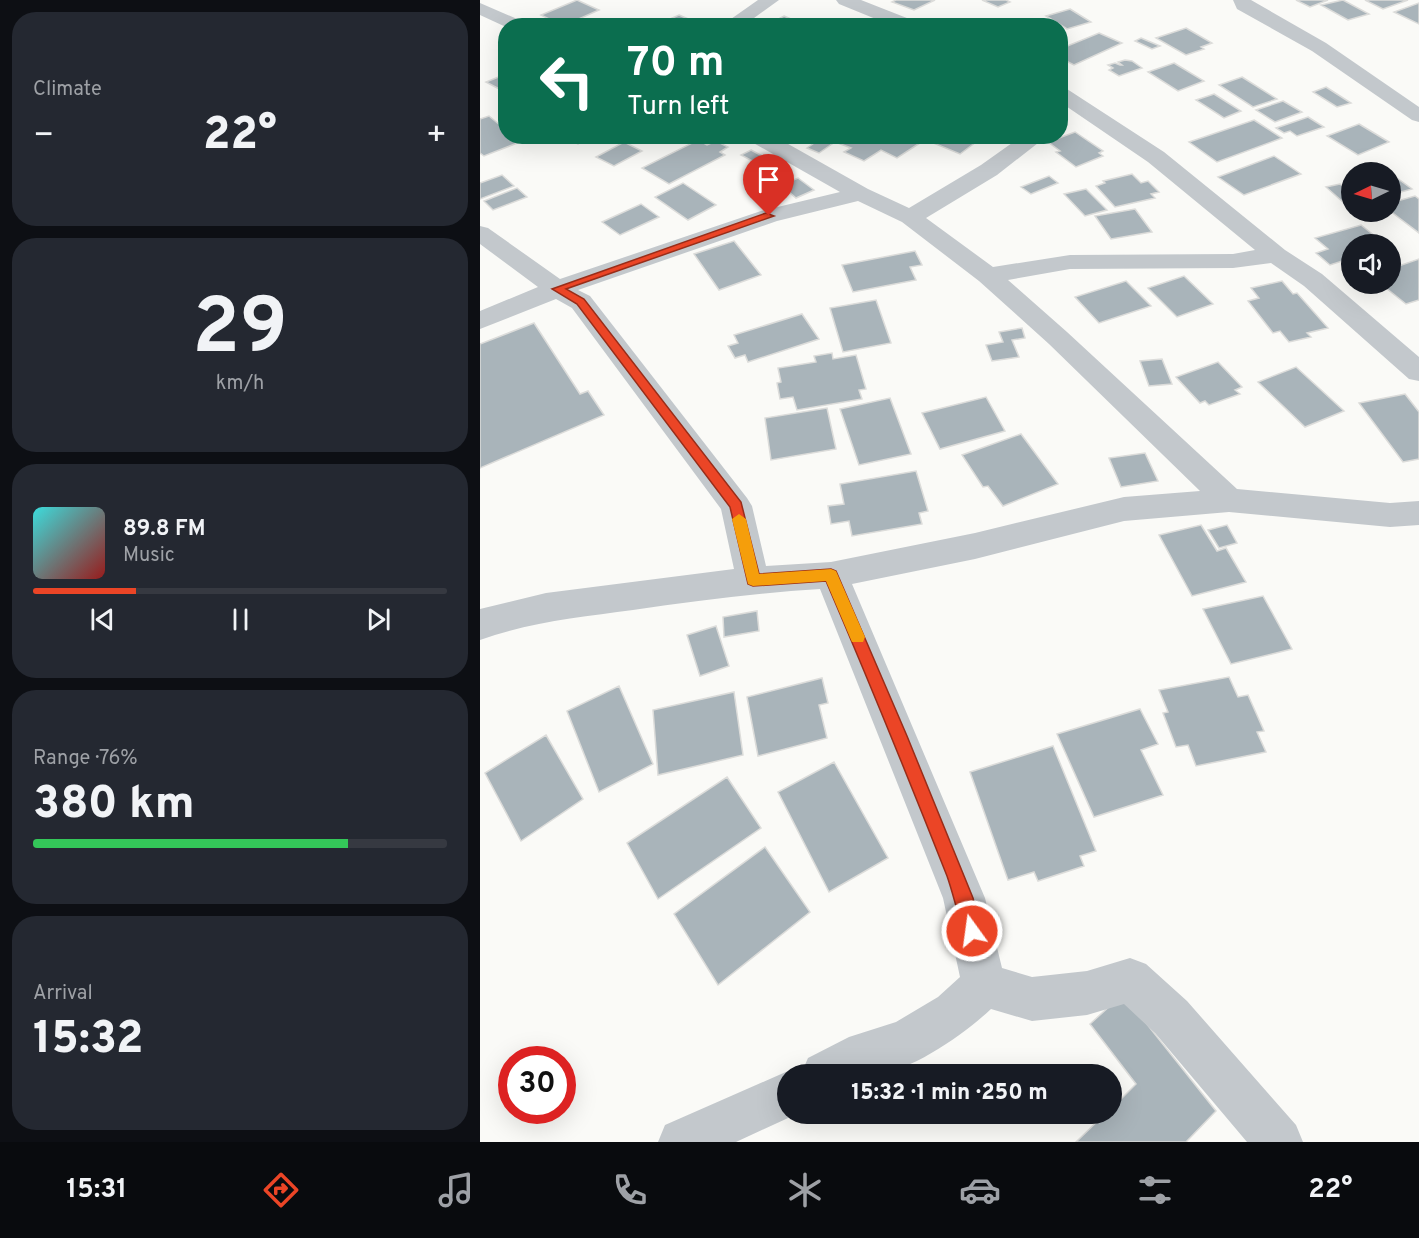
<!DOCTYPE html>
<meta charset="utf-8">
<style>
body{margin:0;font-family:Overpass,sans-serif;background:#242831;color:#f1f3f6;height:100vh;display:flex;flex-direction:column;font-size:22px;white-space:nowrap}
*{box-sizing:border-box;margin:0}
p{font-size:20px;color:#9ea1a6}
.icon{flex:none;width:33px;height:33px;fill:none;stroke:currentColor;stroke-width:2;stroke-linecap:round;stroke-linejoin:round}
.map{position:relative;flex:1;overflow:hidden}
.drawer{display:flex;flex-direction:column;gap:12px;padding:12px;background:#0d0f14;width:480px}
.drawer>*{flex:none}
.top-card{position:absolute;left:18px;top:18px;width:570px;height:126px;border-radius:24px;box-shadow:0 6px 24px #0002;background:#0b6e4f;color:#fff;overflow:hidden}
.needle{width:39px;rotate:265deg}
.buttons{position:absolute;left:861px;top:162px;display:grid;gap:12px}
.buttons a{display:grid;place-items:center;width:60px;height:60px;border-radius:50%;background:#171b24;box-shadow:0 6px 24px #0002;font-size:30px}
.speed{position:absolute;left:18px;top:1046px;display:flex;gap:12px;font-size:30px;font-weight:700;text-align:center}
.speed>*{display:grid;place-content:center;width:78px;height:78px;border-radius:50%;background:#171b24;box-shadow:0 6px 24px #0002;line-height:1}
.speed .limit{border:9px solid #d22;background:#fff;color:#111}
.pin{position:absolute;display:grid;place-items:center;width:51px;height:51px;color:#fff;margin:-62px -26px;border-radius:50% 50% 50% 0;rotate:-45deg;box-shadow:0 0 6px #0007}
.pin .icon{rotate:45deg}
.me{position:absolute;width:66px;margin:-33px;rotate:346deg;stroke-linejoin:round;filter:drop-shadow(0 0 4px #0008)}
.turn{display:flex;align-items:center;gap:21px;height:126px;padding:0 30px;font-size:27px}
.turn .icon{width:78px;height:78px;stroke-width:2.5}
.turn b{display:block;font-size:42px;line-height:51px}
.big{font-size:45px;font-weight:800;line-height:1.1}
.drawer .widget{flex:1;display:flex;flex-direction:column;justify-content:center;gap:9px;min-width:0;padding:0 21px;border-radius:24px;background:#242831}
.drawer .dial{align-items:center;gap:0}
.dial b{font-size:78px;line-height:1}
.song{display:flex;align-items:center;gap:18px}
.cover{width:72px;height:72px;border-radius:9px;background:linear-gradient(135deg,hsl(180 70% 55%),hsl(0 70% 35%))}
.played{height:6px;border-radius:3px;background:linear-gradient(90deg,#eb4526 25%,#363941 25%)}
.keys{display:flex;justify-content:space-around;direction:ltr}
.heat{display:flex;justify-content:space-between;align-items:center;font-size:33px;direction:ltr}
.charge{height:9px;border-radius:4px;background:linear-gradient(90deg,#34c759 76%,#363941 0)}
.trip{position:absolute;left:297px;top:1064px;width:345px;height:60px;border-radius:30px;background:#171b24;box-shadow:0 6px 24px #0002;font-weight:800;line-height:60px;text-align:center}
.tabs{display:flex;height:96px;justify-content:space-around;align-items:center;background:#090b0e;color:#9ea1a6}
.tabs .icon{width:42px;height:42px}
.tabs .on{color:#eb4526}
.tabs b{font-size:27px;color:#f1f3f6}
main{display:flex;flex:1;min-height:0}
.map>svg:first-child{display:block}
.building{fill:#a9b4ba;stroke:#dcdcda;stroke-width:1.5}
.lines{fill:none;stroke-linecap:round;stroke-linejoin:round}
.minor{fill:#c3c8cc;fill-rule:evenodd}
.route{fill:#eb4526;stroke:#992d19;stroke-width:1.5}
.slow{fill:#f59e0b}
</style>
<main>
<section class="drawer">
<div class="widget"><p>Climate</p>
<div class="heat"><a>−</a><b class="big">22°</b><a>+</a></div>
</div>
<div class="widget dial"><b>29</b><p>km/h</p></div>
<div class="widget">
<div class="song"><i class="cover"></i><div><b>89.8 FM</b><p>Music</p></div></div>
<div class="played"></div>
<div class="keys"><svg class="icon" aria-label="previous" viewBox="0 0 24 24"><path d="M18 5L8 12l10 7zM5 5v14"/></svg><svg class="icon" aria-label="pause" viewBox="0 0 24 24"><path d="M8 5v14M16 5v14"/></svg><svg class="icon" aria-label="next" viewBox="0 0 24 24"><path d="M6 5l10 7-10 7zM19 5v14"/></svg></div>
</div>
<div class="widget"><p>Range · 76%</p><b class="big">380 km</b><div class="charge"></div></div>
<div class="widget"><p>Arrival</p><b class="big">15:32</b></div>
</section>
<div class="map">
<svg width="939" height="1142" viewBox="0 0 939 1142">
<rect width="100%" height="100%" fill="#fafaf7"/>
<path class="building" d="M97,0l22,10 -36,16 -22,-11z
M416,0h39l-21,10 -22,-8z
M502,0h24l4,2 -12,5z
M816,0h32l-18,7z
M863,0l26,14 -21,6 -27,-15z
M885,0h43l-25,9z
M939,3v21l-25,-12z
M590,9l21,13 -24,7 -21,-13z
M199,15l23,10 -48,1z
M304,16l23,10h-42z
M706,28l26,15 -11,4 3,2 -18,6 -30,-17z
M619,33l23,10 -48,22 -14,-7v-9z
M661,38l19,8 -8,3 -17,-8z
M645,60l7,1 10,7 -23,8 -10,-6 4,-2 -5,-3 7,-2 5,2h2l-4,-3z
M694,63l30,18 -26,10 -30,-19z
M26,74l-1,18 -19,-10z
M762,77l35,22 -24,8 -34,-22z
M846,87l25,16 -14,4 -24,-15z
M734,94l27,17 -17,7 -28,-18z
M803,101l19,11 -27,10 -19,-12z
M9,116l17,14v6h8l6,6 -36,14 -4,-3v-34z
M828,117l16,10 -27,9 -7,-5 -6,2 -8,-5z
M774,120l28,18 -65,24 -28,-20z
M879,124l30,18 -31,13 -31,-19z
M595,132l28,19 -4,2 4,3 -27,11 -20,-15 4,-1 -12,-9z
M81,136h29l-12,8z
M368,136h65l10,5 -26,17 -16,-8 -17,11 -20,-9 7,-4 -13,-5z
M458,136h35l7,3 -20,15 -29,-12z
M340,139l12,5 -13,9 -12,-5z
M218,140l9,5 9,-4 12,6 -8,5 5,3 -56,29 -27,-16z
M144,142l18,9 -28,15 -18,-9z
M271,150l17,9 -10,5 -17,-9z
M794,156l27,18 -57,21 -26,-18z
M910,173l22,16 -22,6z
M652,174l9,9 7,-2 11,11 -8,2 4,4 -40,9 -19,-21 9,-3 -2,-2z
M22,175l12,11 -34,13v-16z
M569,176l9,7 -27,11 -10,-7z
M318,178l16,12 -18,8 -15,-13z
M203,183l33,22 -28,15 -33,-23z
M860,184l12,10v16l-26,-23z
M37,188l10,9 -34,13 -9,-9z
M606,189l21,21 -22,6 -21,-22z
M935,196l4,3v34l-29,-22v-8z
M161,204l18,13 -39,18 -18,-13z
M655,209l17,23 -41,7 -16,-23z
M881,225l24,19h-33v25l-10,-8 -12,4 -14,-12 12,-4 -13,-11z
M254,241l27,34 -42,15 -25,-36z
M435,251l7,14 -12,2 6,13 -63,12 -11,-27z
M939,259v41l-13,4 -25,-20h9v-15z
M704,276l29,28 -36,13 -29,-29z
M646,281l25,25 -52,17 -24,-26z
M802,281l11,13 4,-1 31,35 -21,5 4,4 -22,5 -9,-11 -7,2 -25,-32 11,-3 -8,-10z
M396,300l15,43 -48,9 -13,-44z
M322,314l17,25 -71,23 -3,-7 -10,3 -7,-12 10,-3 -4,-8z
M54,323l46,71 8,-3 16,24 -124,53v-124z
M542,328l3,10 -13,2 7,17 -27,4 -6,-16 17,-3 -4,-10z
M352,353l1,6 23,-4 10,34 -7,1 3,9 -65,11 -4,-13 -13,2 -3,-16 4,-1 -3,-14 38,-6 -2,-6z
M682,359l10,25 -23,2 -9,-25z
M738,362l24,25 -7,3 5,4 -31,11 -4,-4 -5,2 -24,-26z
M816,367l48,44 -39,16 -47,-45z
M925,394l14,18v47l-16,3 -44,-59z
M506,397l19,34 -65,18 -18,-36z
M410,398l21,56 -52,11 -19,-56z
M347,408l9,41 -65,11 -6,-42z
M541,434l37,50 -55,22 -15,-20 -5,1 -21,-32z
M665,453l13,28 -37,6 -12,-29z
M436,471l12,40 -9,2 3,11 -70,12 -3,-15 -18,3 -3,-18 16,-2 -4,-20z
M721,525l16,26 9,-3 20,34 -54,14 -33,-61z
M747,525l10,18 -18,5 -11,-18z
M783,596l29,53 -61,15 -28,-55z
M277,611l2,20 -35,6 -1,-20z
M236,626l13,40 -29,10 -13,-41z
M749,677l9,20 10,-2 16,36 -7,1 9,20 -70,14 -8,-21 -12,2 -13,-34 5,-1 -9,-22z
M342,678l6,25 -9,2 8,33 -69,18 -11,-59z
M139,686l34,78 -54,28 -32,-81z
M254,692l9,63 -85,20 -5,-65z
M660,709l18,35 -17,6 22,45 -69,22 -37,-83z
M66,735l37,64 -62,42 -36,-68z
M573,746l43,105 -16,5 4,10 -46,15 -4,-9 -26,8 -38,-108z
M354,762l54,96 -59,34 -51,-100z
M247,777l34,51 -103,71 -31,-56z
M285,847l45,65 -92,73 -44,-71z
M643,994l93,117 -30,31h-110l30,-29h6v-5l24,-24 -46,-60z"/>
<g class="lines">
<path class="minor" d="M278,0h21l-36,26h-22z
M356,0h25l56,22 2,4h-26l-54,-22z
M753,0h18l75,43 93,64v15l-7,-2 -100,-69 -75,-42z
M0,3l44,19 2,4h-20v1l-26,-12z
M580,87l7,2 97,63 121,98 37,24 97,83v24l-10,-2 -105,-93 -33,-23 -38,5 -163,1 -62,11 59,52 170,157 153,14 29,-2v24l-29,2 -161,-15 -105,9 -149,38 -123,25 133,314 17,70 30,9 55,-6 43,-13 16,6 41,37 109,124 7,17h-56l-92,-109 -31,-29 -37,11 -55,6 -41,-12c-27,25 -78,62 -116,65 -24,2 -50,0 -74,0l7,-16 41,-21 47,-15 42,-25 22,-20 -17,-79 -123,-309c-63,4 -125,12 -187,21 -52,7 -103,12 -153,30v-31l66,-16 188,-24 -13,-60 -149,-201 -16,-9 -76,30v-18l58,-24 -58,-43v-18l8,2 72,51 201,-68 79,-19 -90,-51 -2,-5h26l94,53 41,19 72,-43 41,-29h25l-50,39 -71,43 67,49 77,-12 163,-1 22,-4 -107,-88 -88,-60zM378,201l44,21 77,59 70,63 151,147 -76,6 -149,36 -144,29 -65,4 -14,-60 -5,-8 -157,-202 -12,-6 199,-69z
M308,1071l8,3h-8v39h11l-63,29h-78l7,-17z"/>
</g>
<path class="route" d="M286,213l8,3 -208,73 18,10 157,203 18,72 72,-5 5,2 71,165 66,162 8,33 -3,6 -6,3 -6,-3c-8,-20 -12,-41 -19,-61 -39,-99 -79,-197 -121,-295l-73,5 -5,-2 -18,-77 -153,-203 -25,-15z"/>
<path class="slow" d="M259,514l7,5 13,55 72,-5 5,2 29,66 -2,5h-11l-26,-61 -73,5 -5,-2 -16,-65z"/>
</svg>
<div class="buttons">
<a><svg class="needle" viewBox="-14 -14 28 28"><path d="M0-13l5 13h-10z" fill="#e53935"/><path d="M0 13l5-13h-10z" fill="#9ea1a6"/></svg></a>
<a><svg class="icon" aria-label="sound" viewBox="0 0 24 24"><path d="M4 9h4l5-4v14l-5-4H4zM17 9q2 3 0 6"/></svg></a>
</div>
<div class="speed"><div class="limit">30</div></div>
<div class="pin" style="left:289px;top:216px;background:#d93025"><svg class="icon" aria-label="arrive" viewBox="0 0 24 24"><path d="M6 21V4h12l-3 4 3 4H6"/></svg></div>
<svg class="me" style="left:492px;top:931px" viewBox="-20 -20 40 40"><circle r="17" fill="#eb4526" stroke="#fff" stroke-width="3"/><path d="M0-11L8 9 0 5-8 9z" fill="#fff"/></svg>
<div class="trip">15:32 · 1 min · 250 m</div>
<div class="top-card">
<div class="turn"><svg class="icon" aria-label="left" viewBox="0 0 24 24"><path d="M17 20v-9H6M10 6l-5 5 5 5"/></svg><div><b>70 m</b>Turn left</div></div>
</div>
</div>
</main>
<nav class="tabs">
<b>15:31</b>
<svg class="icon on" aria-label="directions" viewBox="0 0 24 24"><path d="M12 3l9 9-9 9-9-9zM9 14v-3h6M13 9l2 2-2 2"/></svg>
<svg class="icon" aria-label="music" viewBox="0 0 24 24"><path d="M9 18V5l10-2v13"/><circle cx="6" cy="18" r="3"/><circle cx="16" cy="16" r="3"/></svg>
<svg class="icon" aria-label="phone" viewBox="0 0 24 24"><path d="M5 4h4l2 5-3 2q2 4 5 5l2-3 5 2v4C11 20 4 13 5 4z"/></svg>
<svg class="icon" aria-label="climate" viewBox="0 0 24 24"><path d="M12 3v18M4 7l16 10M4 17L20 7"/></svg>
<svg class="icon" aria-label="car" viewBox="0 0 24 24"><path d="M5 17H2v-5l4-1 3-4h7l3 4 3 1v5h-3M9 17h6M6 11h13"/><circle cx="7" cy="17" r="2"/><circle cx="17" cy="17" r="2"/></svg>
<svg class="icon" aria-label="filters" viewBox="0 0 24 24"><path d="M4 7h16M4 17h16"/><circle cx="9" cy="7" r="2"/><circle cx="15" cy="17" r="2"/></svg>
<b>22°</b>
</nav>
